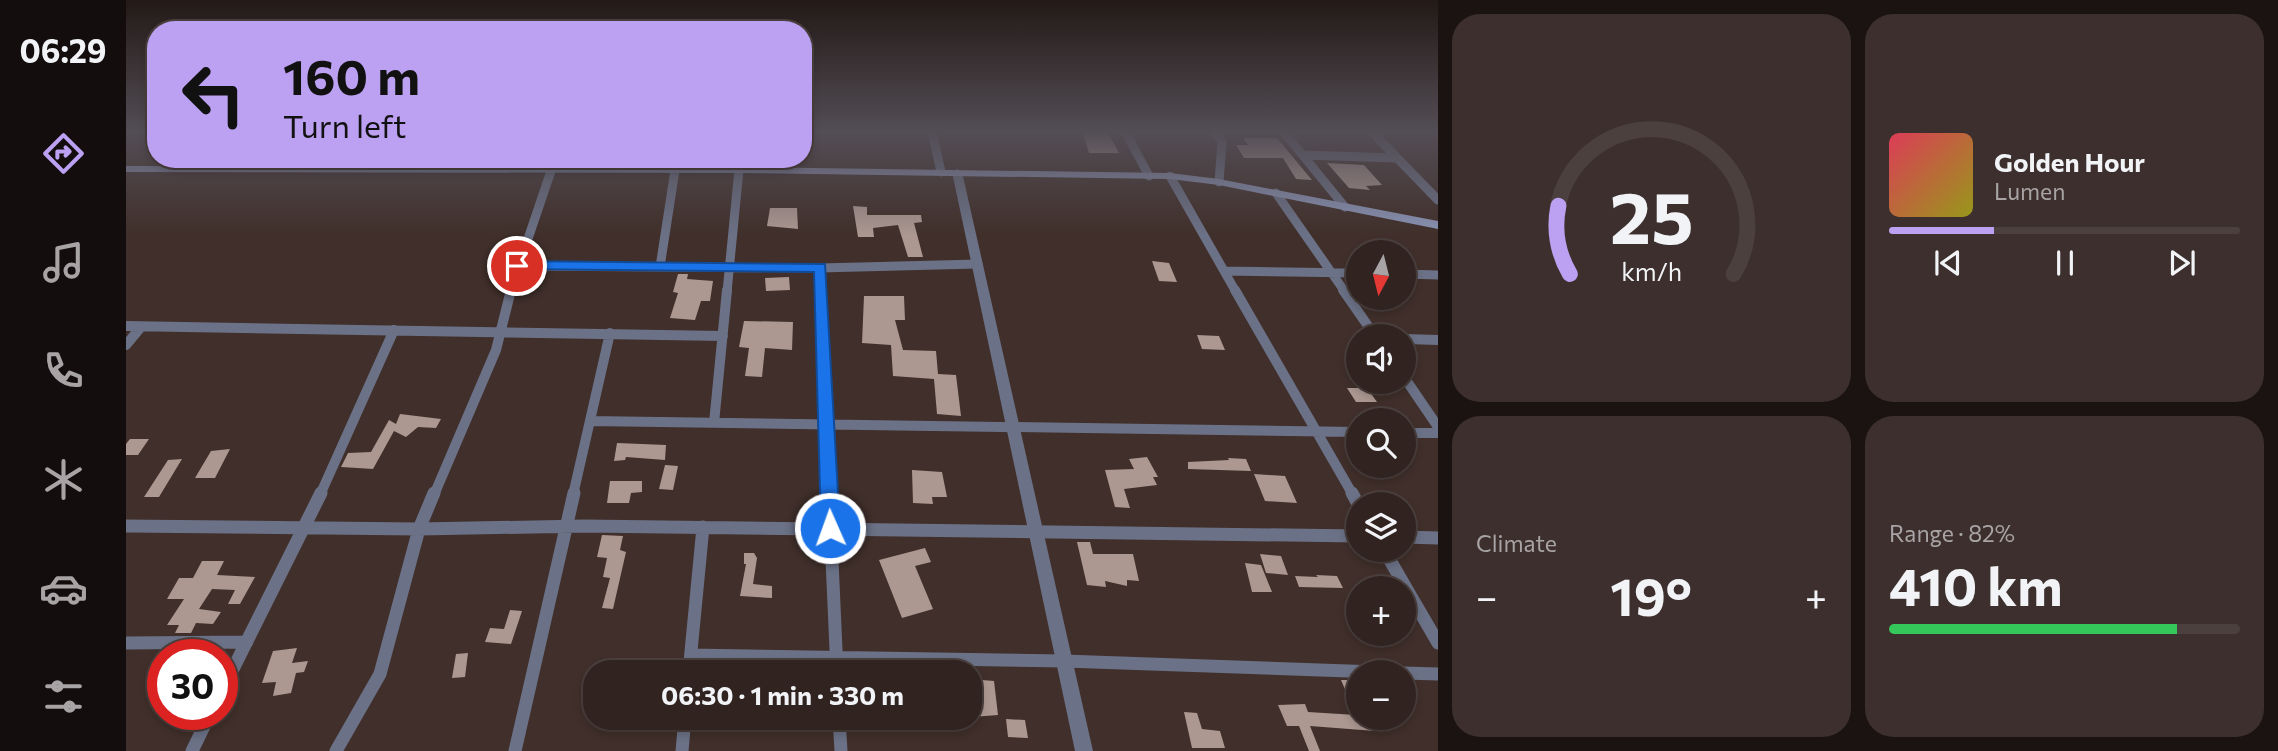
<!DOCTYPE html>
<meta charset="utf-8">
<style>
body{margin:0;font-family:Commissioner,sans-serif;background:#3c2f2d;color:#f1f3f6;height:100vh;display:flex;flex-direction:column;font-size:26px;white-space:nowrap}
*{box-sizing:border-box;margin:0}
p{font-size:23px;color:#a8a4a5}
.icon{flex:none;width:38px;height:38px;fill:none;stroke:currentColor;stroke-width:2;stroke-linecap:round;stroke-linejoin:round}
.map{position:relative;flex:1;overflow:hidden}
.drawer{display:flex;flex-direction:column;gap:14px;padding:14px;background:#1a1312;width:840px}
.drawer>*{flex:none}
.banner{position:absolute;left:21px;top:21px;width:665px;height:147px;border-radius:28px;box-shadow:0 4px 10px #0003,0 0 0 2px #4b403e;background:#bca0f2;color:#111;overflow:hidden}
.needle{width:46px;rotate:187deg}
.fabs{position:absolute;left:1220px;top:240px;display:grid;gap:14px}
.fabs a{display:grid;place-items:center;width:70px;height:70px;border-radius:50%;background:#302320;box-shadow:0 4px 10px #0003,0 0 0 2px #4b403e;font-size:35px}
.speed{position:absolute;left:21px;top:639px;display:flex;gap:14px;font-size:35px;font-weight:700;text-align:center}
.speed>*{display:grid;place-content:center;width:91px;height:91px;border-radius:50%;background:#302320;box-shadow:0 4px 10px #0003,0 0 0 2px #4b403e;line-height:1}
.speed .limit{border:10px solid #d22;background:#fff;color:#111}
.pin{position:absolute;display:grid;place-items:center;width:60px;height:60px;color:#fff;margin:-30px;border:4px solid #fff;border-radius:50%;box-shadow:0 2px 7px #0007}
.me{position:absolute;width:77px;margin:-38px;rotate:358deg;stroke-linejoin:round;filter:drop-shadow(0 0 5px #0008)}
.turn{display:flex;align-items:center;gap:24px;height:147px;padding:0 21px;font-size:32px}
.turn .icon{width:91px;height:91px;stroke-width:2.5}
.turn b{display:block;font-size:49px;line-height:60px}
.big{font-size:52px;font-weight:700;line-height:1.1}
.drawer .tile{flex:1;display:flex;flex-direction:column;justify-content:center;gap:10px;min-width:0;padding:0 24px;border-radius:28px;background:#3c2f2d}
.drawer .dial{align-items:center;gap:0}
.dial svg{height:182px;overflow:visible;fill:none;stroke:#4b403e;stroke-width:7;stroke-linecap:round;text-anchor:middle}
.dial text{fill:#f1f3f6;stroke:none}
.song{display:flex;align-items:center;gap:21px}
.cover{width:84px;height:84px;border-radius:10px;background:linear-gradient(135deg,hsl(350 70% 55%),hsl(60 70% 35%))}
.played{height:7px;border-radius:4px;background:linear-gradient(90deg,#bca0f2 30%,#4b403e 30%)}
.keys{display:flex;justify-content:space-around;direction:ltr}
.heat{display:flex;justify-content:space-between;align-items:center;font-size:38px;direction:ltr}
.charge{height:10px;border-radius:5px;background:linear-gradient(90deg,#34c759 82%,#4b403e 0)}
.drawer .tiles{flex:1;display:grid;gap:14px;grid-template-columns:repeat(2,1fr)}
.trip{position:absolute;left:457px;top:660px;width:399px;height:70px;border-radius:28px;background:#302320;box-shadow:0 4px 10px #0003,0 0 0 2px #4b403e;font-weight:700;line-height:70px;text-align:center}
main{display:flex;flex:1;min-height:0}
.tab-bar{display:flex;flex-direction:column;width:126px;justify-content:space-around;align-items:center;background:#130e0d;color:#a8a4a5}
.tab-bar .icon{width:49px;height:49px}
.tab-bar .selected{color:#bca0f2}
.tab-bar b{font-size:32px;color:#f1f3f6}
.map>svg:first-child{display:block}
.building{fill:#ac9891}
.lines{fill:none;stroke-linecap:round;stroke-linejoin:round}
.minor-far2{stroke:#6b7186;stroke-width:9}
.minor-far1{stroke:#6b7186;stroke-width:10}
.minor{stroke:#6b7186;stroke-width:13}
.tertiary{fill:#6b7186;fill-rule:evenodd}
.secondary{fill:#8a93b4;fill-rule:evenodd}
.route{fill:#1a73e8;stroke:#114b97;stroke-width:2}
</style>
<main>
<nav class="tab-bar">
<b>06:29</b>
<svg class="icon selected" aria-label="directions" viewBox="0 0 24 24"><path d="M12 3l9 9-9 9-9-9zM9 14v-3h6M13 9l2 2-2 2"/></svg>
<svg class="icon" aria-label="music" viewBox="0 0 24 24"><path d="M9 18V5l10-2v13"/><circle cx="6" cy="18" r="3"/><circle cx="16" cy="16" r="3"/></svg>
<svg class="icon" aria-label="phone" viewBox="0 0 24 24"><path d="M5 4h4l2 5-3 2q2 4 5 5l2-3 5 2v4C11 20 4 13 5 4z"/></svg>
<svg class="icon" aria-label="climate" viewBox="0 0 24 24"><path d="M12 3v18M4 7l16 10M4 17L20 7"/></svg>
<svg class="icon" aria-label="car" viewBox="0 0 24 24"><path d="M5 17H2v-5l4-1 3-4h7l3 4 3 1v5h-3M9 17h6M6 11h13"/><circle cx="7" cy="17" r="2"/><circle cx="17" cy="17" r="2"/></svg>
<svg class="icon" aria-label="filters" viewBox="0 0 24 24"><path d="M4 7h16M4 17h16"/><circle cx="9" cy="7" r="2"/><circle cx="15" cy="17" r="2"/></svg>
</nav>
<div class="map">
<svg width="1312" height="751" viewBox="0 0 1312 751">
<rect width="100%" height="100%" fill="#402f2a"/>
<path class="building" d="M956,131h25l12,22h-30z
M1117,138h34l35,42 -16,-1 -13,-21h-39l-8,-13h12z
M1201,163l37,2 18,20 -16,1 4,4 -21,-2z
M727,206l14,1v8h54l1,7 -8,1 9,34h-15l-10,-32 -25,3 1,9h-16z
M644,208h27l1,21 -31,-3z
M1026,261l17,2 8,19 -18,-1z
M552,274h10l-1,5 26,2 -3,20h-9l-6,19 -25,-2 8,-25 -5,-1z
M663,277l1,13 -24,1 -1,-13z
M738,296h40l1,24h-10l8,30 33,1 2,23 18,1 5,41 -24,-2 -3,-35 -41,-3 -2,-31 -29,-2z
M618,321l49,1 -1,28 -27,-2 -3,29 -17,-1 4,-28 -10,-1z
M1071,335l22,1 6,14 -23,-1z
M1221,388h20l10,14h-21z
M274,414l41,5 -5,9 -18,-1 -12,10 -12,-6 -21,38 -32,-2 7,-14 23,-1 18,-32 7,4z
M4,439h19l-11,16h-12v-11z
M491,443l49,2 -1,15 -39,-3 -1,3 -11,1z
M104,449l-15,29h-20l16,-27z
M1021,457l11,20h-5l4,8 -33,4 6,19 -15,-1 -10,-37 29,-1 -5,-10z
M1102,458l18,1 5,12 -63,-2v-7l41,-2z
M56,459l-23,38h-15l24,-37z
M539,465l13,1 -5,24 -14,-1z
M786,470l30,2 5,25h-15l1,7 -20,-1z
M1128,474l31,2 12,27 -32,-2z
M484,481h32v11l-11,1 -2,10h-22z
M476,535l21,1 -3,14 6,2 -13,57 -11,-1 8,-30 -7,-1 4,-19 -10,-1z
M951,542h13l3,12h40l6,27 -12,-1v6l-22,-5 1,6 -19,-2z
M799,548l6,14 -16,4 18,43 -31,9 -23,-58z
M618,553h10l3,5 -4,26 19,2v12l-32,-2 6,-32h-2z
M1134,554l21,2 7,19 -22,-2z
M76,561h22l-7,14 38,2 -15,27h-12l7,-14 -23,-1 -13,20 22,3 -8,12 -17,-1 -5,10h-16l4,-8h-12l17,-26h-17l12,-21h14z
M1119,563l16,2 11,27h-20z
M1190,575l21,1 6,12 -44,-1 -4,-11 23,1z
M384,610l12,1 -11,33 -26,-2 5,-14 14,1z
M171,648l-5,15 16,-2 -4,11 -8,1 -5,20 -18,3 3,-14 -14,1 11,-32z
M342,653l-3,24 -13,1 4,-24z
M844,679l24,2 4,34 -26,2z
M1215,680h13l4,11v27h11l6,13 -65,-5 10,25h-11l-10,-25h-12l-9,-21 27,-1 3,8 48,3z
M1058,712l13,1 5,16 18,2 5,17h-33z
M880,719l19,1 3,18 -20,-1z"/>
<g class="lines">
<path class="minor-far2" d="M806,131l9,41
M999,131l24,45
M1088,131l8,11 -3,40
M1157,131l62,76
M1245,131l67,69
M1177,155l94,3
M1044,176l66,116
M1150,193l69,99
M391,266l303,2 158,-4
M534,267l15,-97
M694,268l1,24
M1098,271l134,2
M1278,274l34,1
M384,292l45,-133
M601,292l13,-133"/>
<path class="minor-far1" d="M695,290l9,205
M1109,290l118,205
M1217,290l32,46
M0,326l597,10
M1278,339l34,1
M0,345l15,-18
M1278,377l34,50
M464,421l768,11
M588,423l13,-133
M1278,433h34
M194,495l74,-165
M308,495l62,-145 15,-60
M447,495l37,-162"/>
<path class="minor" d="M703,493l8,179
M1226,493l6,11
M0,526l293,3 166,-3 773,10
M1278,537l34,1
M1258,550l54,93
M0,643l121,-1
M565,655l373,6 313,11
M563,672l14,-145
M1278,673l34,1
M96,691l99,-198
M713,718l2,33
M66,751l18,-37
M210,751l44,-77 39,-145 15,-36
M389,751l59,-258
M556,751l3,-33"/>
<path class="tertiary" d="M831,169l5,3 131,579h-18l-123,-579z"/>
<path class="secondary" d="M0,166l614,1 430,6 49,6 219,42v8l-219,-44 -49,-6 -430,-6 -614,-1z"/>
</g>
<linearGradient id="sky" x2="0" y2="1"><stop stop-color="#231a17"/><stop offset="0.56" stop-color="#534d55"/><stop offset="1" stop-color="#534d55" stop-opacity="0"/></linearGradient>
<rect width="1312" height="236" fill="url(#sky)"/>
<path class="route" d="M391,261l308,3 15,264 -3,6 -7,3 -6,-3 -3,-6 -7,-256 -302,-3v-6z"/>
</svg>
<div class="fabs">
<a><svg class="needle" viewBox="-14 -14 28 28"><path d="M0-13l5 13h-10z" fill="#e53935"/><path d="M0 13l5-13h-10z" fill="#a8a4a5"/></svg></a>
<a><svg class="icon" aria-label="sound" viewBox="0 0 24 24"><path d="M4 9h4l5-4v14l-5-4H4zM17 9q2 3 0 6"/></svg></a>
<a><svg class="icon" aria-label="search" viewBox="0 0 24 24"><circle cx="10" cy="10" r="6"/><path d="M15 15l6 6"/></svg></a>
<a><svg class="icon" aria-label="layers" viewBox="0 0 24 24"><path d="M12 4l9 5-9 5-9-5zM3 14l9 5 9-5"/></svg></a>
<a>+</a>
<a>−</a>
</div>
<div class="speed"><div class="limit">30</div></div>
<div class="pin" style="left:391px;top:266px;background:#d93025"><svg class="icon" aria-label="arrive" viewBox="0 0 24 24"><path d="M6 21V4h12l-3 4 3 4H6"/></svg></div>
<svg class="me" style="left:704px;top:528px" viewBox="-20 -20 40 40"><circle r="17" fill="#1a73e8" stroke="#fff" stroke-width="3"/><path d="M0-11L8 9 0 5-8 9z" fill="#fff"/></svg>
<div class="trip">06:30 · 1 min · 330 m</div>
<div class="banner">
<div class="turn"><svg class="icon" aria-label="left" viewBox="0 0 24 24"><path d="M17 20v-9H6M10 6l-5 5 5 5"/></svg><div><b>160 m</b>Turn left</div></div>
</div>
</div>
<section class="drawer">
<div class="tiles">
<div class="tile dial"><svg viewBox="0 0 100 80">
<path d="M14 69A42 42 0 1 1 86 69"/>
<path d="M14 69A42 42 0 0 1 9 39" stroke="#bca0f2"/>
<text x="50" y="56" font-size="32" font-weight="700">25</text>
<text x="50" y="72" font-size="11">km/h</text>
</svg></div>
<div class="tile">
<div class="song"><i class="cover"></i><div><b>Golden Hour</b><p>Lumen</p></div></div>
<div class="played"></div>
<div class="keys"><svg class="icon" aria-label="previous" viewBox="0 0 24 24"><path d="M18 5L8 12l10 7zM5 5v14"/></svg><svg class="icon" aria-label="pause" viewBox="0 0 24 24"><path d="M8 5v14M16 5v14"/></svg><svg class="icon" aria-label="next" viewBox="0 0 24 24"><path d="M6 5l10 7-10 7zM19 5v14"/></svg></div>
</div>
<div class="tile"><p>Climate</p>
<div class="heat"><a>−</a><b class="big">19°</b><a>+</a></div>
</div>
<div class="tile"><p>Range · 82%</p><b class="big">410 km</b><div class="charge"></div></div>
</div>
</section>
</main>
